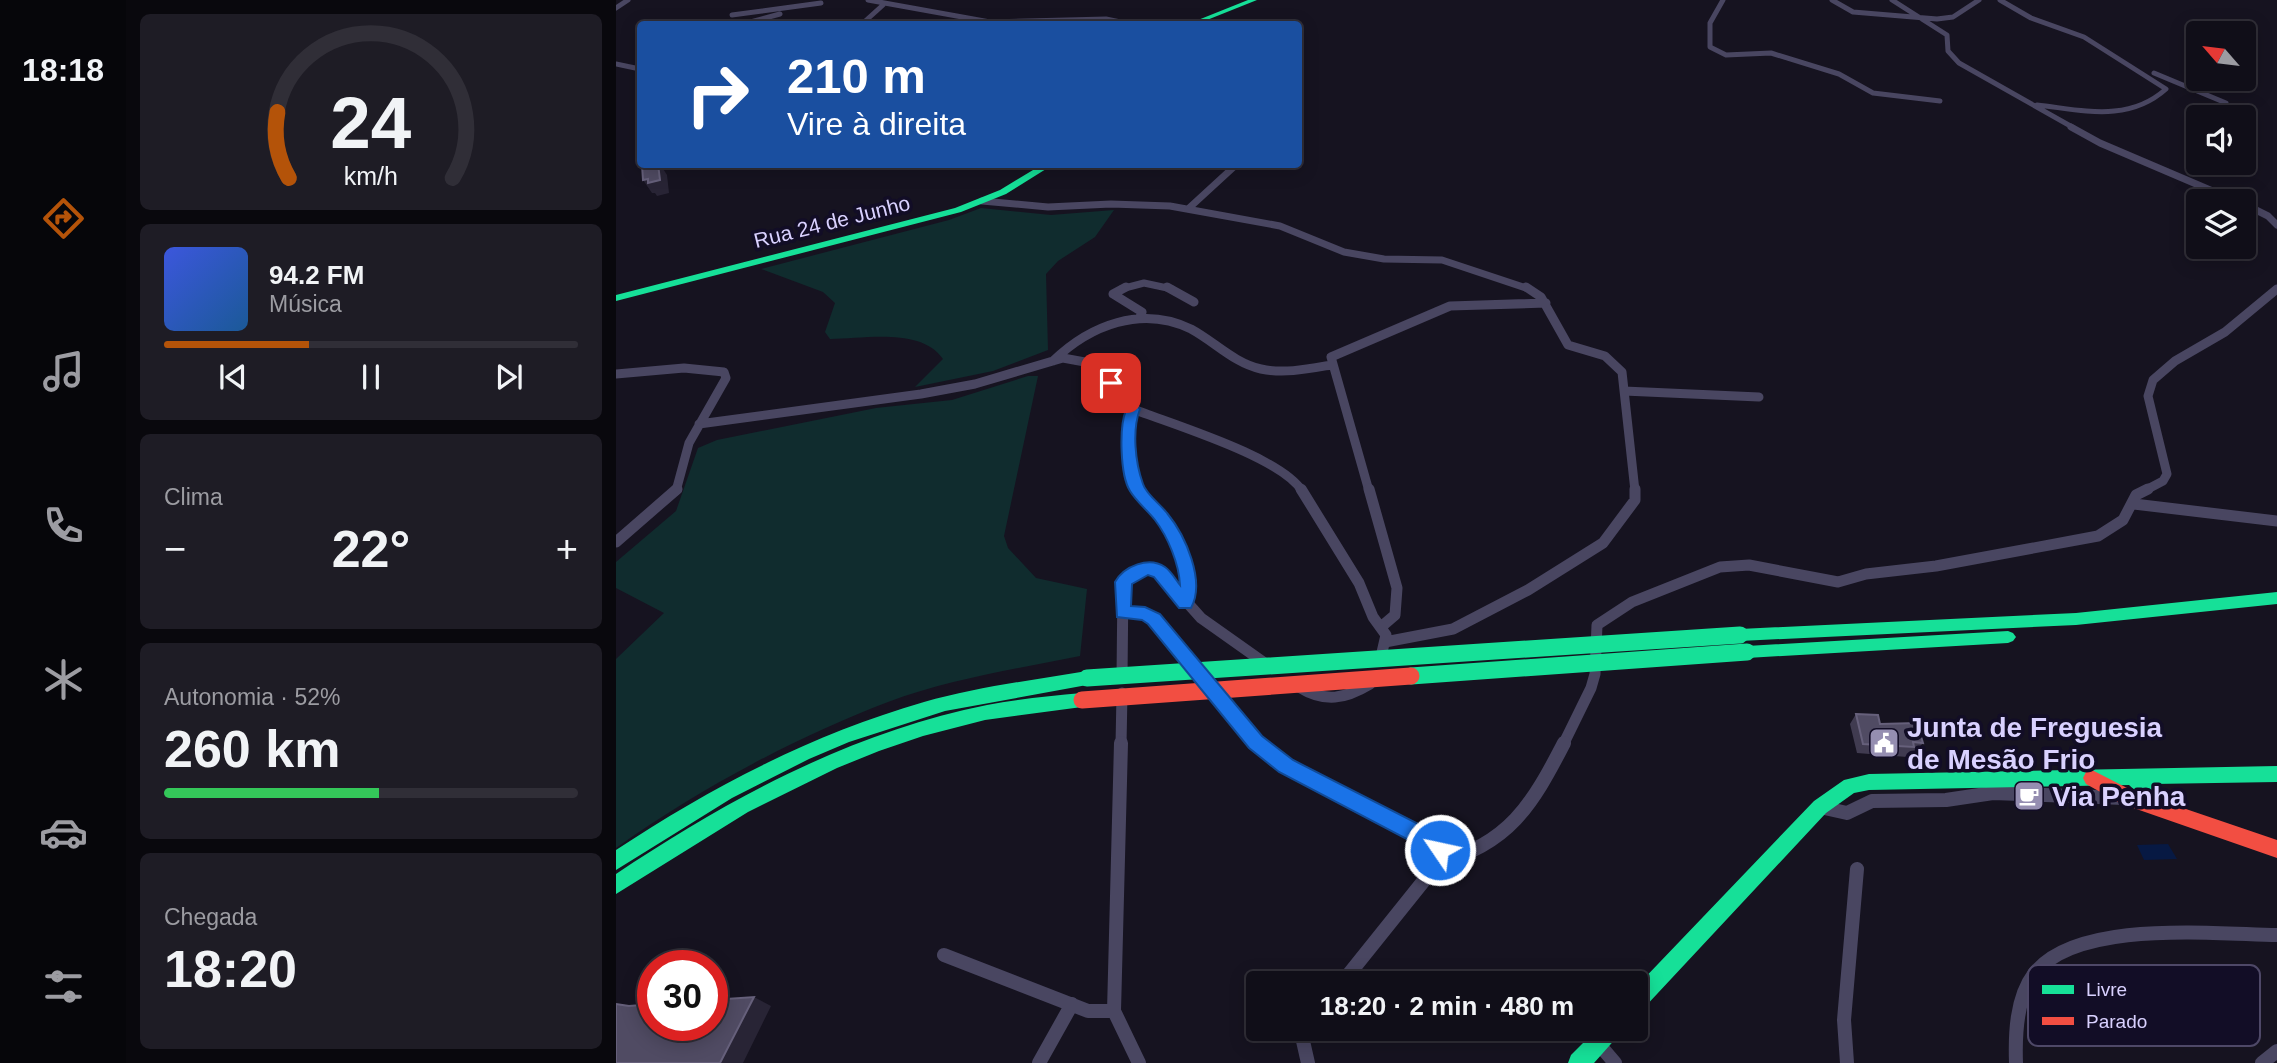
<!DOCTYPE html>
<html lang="pt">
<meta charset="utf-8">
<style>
body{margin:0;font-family:Arial,sans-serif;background:#1e1c25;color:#f1f3f6;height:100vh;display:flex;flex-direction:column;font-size:26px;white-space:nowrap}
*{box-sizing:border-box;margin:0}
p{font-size:23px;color:#9c9ca2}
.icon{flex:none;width:38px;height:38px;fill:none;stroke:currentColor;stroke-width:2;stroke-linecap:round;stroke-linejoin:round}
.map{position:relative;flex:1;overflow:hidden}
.details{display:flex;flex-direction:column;gap:14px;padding:14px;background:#09080d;width:490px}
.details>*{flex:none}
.guide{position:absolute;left:21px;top:21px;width:665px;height:147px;border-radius:7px;box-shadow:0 4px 18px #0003,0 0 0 2px #302e37;background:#1a4fa0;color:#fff;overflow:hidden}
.needle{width:46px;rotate:298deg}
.buttons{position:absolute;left:1570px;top:21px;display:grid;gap:14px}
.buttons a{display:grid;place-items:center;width:70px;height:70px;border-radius:7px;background:#100e18;box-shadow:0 4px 18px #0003,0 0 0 2px #302e37;font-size:35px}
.speed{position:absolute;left:21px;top:950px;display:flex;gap:14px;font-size:35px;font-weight:700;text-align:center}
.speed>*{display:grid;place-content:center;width:91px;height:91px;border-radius:50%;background:#100e18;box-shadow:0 4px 18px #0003,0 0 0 2px #302e37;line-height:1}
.speed .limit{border:10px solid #d22;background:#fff;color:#111}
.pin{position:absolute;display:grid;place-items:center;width:60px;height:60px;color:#fff;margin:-30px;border-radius:14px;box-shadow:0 4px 10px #0006}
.me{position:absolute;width:77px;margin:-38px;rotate:304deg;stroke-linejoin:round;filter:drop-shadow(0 0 5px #0008)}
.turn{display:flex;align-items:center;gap:24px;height:147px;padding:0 35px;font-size:32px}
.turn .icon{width:91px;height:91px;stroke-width:2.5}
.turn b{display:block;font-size:49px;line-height:60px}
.big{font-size:52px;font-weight:700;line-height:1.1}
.details .widget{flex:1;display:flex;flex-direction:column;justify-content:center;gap:10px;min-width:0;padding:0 24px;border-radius:10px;background:#1e1c25}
.details .dial{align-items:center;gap:0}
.dial svg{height:182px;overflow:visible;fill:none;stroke:#302e37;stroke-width:7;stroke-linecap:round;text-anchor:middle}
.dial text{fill:#f1f3f6;stroke:none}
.song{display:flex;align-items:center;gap:21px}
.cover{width:84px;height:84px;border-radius:10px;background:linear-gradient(135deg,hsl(230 70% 55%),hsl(210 70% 35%))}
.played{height:7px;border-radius:4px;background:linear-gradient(90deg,#b45309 35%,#302e37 35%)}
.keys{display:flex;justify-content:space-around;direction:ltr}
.heat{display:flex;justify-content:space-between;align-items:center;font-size:38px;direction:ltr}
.charge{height:10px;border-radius:5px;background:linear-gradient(90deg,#34c759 52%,#302e37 0)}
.trip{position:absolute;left:630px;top:971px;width:402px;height:70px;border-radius:7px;background:#100e18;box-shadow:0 4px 18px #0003,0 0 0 2px #302e37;font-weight:700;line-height:70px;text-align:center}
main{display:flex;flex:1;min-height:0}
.tabs{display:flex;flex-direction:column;width:126px;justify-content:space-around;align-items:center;background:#06060a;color:#9c9ca2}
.tabs .icon{width:49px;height:49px}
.tabs .on{color:#b45309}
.tabs b{font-size:32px;color:#f1f3f6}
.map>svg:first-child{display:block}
.green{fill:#102c2e}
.water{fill:#071943}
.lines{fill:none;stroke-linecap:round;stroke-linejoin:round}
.street-far4{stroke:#494661;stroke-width:5}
.street-far3{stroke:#494661;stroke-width:7}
.street-far2{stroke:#494661;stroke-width:9}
.street-far1{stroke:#494661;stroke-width:11}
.street{stroke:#494661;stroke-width:14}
.fast{fill:#16e098;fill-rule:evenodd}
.jam{fill:#f24e42;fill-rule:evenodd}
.fast-bridge{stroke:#16e098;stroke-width:17}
.jam-bridge{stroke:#f24e42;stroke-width:17}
.wall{fill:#403b50}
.shaded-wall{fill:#282435}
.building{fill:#504b63;stroke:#66607b;stroke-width:2}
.route{fill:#1a73e8;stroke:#114b97;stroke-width:2}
.labels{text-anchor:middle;stroke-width:7;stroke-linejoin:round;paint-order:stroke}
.far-street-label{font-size:21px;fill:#d9d1ff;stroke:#120d26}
.near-poi-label{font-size:28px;font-weight:bold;fill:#d9d1ff;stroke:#120d26;text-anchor:start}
.key{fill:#120d26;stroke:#4e4867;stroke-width:2}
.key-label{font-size:19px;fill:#d9d1ff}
</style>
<main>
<nav class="tabs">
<b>18:18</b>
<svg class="icon on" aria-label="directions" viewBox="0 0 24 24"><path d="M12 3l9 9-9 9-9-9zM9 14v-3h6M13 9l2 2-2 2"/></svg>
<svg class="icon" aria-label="music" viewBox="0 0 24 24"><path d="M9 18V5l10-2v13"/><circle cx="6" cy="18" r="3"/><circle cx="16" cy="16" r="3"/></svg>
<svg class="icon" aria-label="phone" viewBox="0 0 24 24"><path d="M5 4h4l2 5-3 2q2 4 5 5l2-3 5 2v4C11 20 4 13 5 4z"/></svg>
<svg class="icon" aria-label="climate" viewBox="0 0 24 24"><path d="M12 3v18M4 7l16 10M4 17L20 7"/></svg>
<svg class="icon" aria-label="car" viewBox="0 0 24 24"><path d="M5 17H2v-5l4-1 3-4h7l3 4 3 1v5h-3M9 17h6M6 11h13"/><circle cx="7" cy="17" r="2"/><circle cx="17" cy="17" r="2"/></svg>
<svg class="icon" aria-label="filters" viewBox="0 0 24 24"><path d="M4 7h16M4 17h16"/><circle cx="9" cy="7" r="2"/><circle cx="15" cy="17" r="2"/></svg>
</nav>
<section class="details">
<div class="widget dial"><svg viewBox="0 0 100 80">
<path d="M14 69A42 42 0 1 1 86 69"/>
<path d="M14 69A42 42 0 0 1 9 40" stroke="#b45309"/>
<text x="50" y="56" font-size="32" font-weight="700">24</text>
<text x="50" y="72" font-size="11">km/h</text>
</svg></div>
<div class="widget">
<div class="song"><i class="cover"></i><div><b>94.2 FM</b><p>Música</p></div></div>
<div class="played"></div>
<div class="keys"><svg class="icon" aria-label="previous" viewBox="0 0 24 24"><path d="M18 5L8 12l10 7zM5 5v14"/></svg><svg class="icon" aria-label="pause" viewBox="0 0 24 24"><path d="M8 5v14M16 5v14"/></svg><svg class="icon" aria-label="next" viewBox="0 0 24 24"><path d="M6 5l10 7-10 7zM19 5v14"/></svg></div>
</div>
<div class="widget"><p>Clima</p>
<div class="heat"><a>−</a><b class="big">22°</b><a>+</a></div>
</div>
<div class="widget"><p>Autonomia · 52%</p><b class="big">260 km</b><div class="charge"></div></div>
<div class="widget"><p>Chegada</p><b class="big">18:20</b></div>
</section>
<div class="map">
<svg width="1661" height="1063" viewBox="0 0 1661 1063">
<rect width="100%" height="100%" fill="#161320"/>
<path class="green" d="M365,208l70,7 63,-5 -19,27 -37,24 -12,13 2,76 -55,21 -78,16 28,-28c-22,-32 -79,-20 -113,-20l-5,-7 10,-29 -12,-11 -62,-23 188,-49z
M412,376h10l-34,160 4,12 28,30 51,11 -7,67c-64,13 -130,23 -192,46 -92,35 -191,88 -272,146v-189l48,-46 -48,-25v-26l60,-51 22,-63 19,-8 159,-32 76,-8z"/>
<path class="water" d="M1552,844l9,15 -33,1 -7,-15z"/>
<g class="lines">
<path class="street-far4" d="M252,0l122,22 116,-3 24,5
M1107,0l-13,23v24l16,8 45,-2 68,21 34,19 67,8
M1216,0l21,12 84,7 16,-2 26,-17
M1276,0l55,35 1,16 11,12 115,65
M1384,0l31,18 53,19 82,52c-38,34 -83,21 -129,16
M0,8l12,-8
M116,15l89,-12
M127,24l37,-10
M246,24l21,-19
M0,64l24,5
M1538,73l72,30"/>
<path class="street-far3" d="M1455,127l29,16 136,58
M366,201l66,6 63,-3 59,2 110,20 64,26 40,7 58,1 87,29
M1628,204l24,12 9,9
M572,209l49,-45
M505,289l23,-6 28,6"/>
<path class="street-far2" d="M510,287l-13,7 29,18 -2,5
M551,287l27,15
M910,287l15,10 27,48 37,11 17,16 13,119
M437,361c37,-36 89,-56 138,-32 24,13 43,34 70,40 23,5 47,0 70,-4
M0,374l68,-6 40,4 2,6 -37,65 -13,48
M1008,391l135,6
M517,409c-8,21 -6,62 5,82
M83,424l222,-30 54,-10 88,-26 38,7 22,36 10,8c41,16 148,48 169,82
M753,491l-38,-134 119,-51 96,-3
M1528,491l19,-10 4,-7 -19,-78 5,-16 22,-19 50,-29 52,-43"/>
<path class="street-far1" d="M521,489l26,30 24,50 -2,34
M685,489l58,94 14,34 13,18 -6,26
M753,489l28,99 -2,27 -14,12
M1518,504l143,17
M0,542l61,-53
M507,612l22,2 9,5 43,52
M769,642l68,-13 75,-39 75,-47 32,-43v-11
M506,677l1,-95 12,-10 13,-3 12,3 41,46 65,46
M683,687c26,16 46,12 71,-3
M598,692l45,53
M505,745l1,-52
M947,745l28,-57 4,-14 2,-49 35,-23 88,-35 29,-2 89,17 28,-8 70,-8 162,-30 25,-16 13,-25 12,-6"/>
<path class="street" d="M505,743l-7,268 25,52
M641,743l29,23 145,75 9,9 -2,13 -97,121
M1204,807l27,6 25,-12 74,-1 47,-7 131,5
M822,863c71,-19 94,-58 126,-120
M328,955l144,56h26
M982,1043l17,20
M423,1063l33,-59
M692,1063l-5,-22 6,-12
M1231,1063l-3,-43 13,-151
M1400,1063c-1,-28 0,-65 18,-89 42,-55 180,-40 243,-39
M1646,1063l15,-12"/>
<path class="fast" d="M632,0h9l-60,24h-9z
M427,164h11l-48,30 -45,18 -345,89v-6l339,-87 45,-18z
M1661,592v12l-201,21 -336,16 -5,-2 -3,-4 3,-4 5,-2 336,-16z
M1392,631l5,2 3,4 -3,4 -5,2 -261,15 -6,-1 -2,-5 2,-5 6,-1z
M471,671l6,2 2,5 -2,5 -6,2 -142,26 -96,31 -40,17 -77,39 -116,72v-20c95,-63 197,-116 308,-148 53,-15 109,-22 163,-31z
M466,693l6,2 2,5 -2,5 -6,2 -97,13 -62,16 -44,15 -42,17 -89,44 -132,82v-20c114,-76 236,-142 371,-169 31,-6 63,-9 95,-12z
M1661,766v16l-124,2 15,13 3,6 -3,6 -6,2 -6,-2 -27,-24 -260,5 -15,3 -28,20 -183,196 -7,3v-25l178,-186 30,-21 25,-6z
M981,1029h24l-3,7 -24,27h-26l3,-8z"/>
<path class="jam" d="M1476,770l41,21 144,49v18l-155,-54 -36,-20 -3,-6 3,-6z"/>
<path class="fast-bridge" d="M795,676l336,-24
M471,678l653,-43"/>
<path class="jam-bridge" d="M466,700l329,-24"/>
</g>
<path class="wall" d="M1240,714l67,29 -8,9h-4l-4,5 -50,-4 -7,-29z"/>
<path class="shaded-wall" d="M42,164h2l7,11 2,18 -12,3 -2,-3h-3l-9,-13z
M138,997l17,9 -28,57h-23z"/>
<path class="building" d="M42,164l2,16 -12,3v-4l-5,1 -1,-15z
M1240,714l22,1 2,9 37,-1 6,20 -10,-1 1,5 -51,-3z
M138,997l-34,66h-104v-59l13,2 24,-2v22h59v-26z"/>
<path class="route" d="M495,378l5,2 24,29c-8,21 -5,53 3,75 3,10 17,20 24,29 18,22 39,68 24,95h-12l-25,-31 -6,-2 -16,9 -1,22 14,1 15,7 102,122 31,24 145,74 13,16 -3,8 -8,2 -16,-12 -145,-76 -30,-24 -101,-124 -6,-4 -25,-3 -2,-35c9,-16 34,-26 50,-15 6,4 11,13 15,18 -1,-21 -12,-48 -25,-65 -8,-10 -19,-19 -25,-29 -10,-16 -11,-64 -4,-81l-22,-27z"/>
<defs>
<g id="civic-square" transform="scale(1.575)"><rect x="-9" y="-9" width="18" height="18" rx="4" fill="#958eb1" stroke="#120d26"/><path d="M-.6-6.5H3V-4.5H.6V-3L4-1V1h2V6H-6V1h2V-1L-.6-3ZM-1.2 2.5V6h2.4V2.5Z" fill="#fff"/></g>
<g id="cafe-square" transform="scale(1.575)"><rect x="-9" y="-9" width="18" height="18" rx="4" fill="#958eb1" stroke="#120d26"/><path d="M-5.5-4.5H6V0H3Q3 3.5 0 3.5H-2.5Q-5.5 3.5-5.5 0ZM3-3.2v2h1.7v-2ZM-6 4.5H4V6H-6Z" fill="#fff"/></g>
</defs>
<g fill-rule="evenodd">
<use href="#civic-square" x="1268" y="743"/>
<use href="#cafe-square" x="1413" y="796"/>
</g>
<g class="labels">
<g class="far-street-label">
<text transform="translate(216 222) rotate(-14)" y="7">Rua 24 de Junho</text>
</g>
<g class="near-poi-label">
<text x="1291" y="737">Junta de Freguesia<tspan x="1291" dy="32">de Mesão Frio</tspan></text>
<text x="1436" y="806">Via Penha</text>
</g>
</g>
<rect x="1412" y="965" width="232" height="81" rx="10" class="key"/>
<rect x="1426" y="985" width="32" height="9" fill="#16e098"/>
<rect x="1426" y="1017" width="32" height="8" fill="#f24e42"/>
<g class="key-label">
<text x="1470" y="996">Livre</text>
<text x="1470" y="1028">Parado</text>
</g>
</svg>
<div class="buttons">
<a><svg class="needle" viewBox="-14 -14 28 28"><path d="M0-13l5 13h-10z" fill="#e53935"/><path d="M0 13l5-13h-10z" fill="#9c9ca2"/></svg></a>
<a><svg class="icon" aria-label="sound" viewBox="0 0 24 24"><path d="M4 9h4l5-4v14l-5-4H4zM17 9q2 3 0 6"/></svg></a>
<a><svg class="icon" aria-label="layers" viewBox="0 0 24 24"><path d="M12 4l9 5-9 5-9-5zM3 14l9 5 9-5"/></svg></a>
</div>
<div class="speed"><div class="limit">30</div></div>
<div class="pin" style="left:495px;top:383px;background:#d93025"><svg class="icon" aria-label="arrive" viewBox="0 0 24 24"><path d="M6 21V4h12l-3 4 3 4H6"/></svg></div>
<svg class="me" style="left:824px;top:850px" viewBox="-20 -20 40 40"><circle r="17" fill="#1a73e8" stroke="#fff" stroke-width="3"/><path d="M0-11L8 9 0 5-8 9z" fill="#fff"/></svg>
<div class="trip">18:20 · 2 min · 480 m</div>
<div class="guide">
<div class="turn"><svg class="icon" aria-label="right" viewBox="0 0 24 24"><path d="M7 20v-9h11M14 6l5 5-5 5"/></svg><div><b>210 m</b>Vire à direita</div></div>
</div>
</div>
</main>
